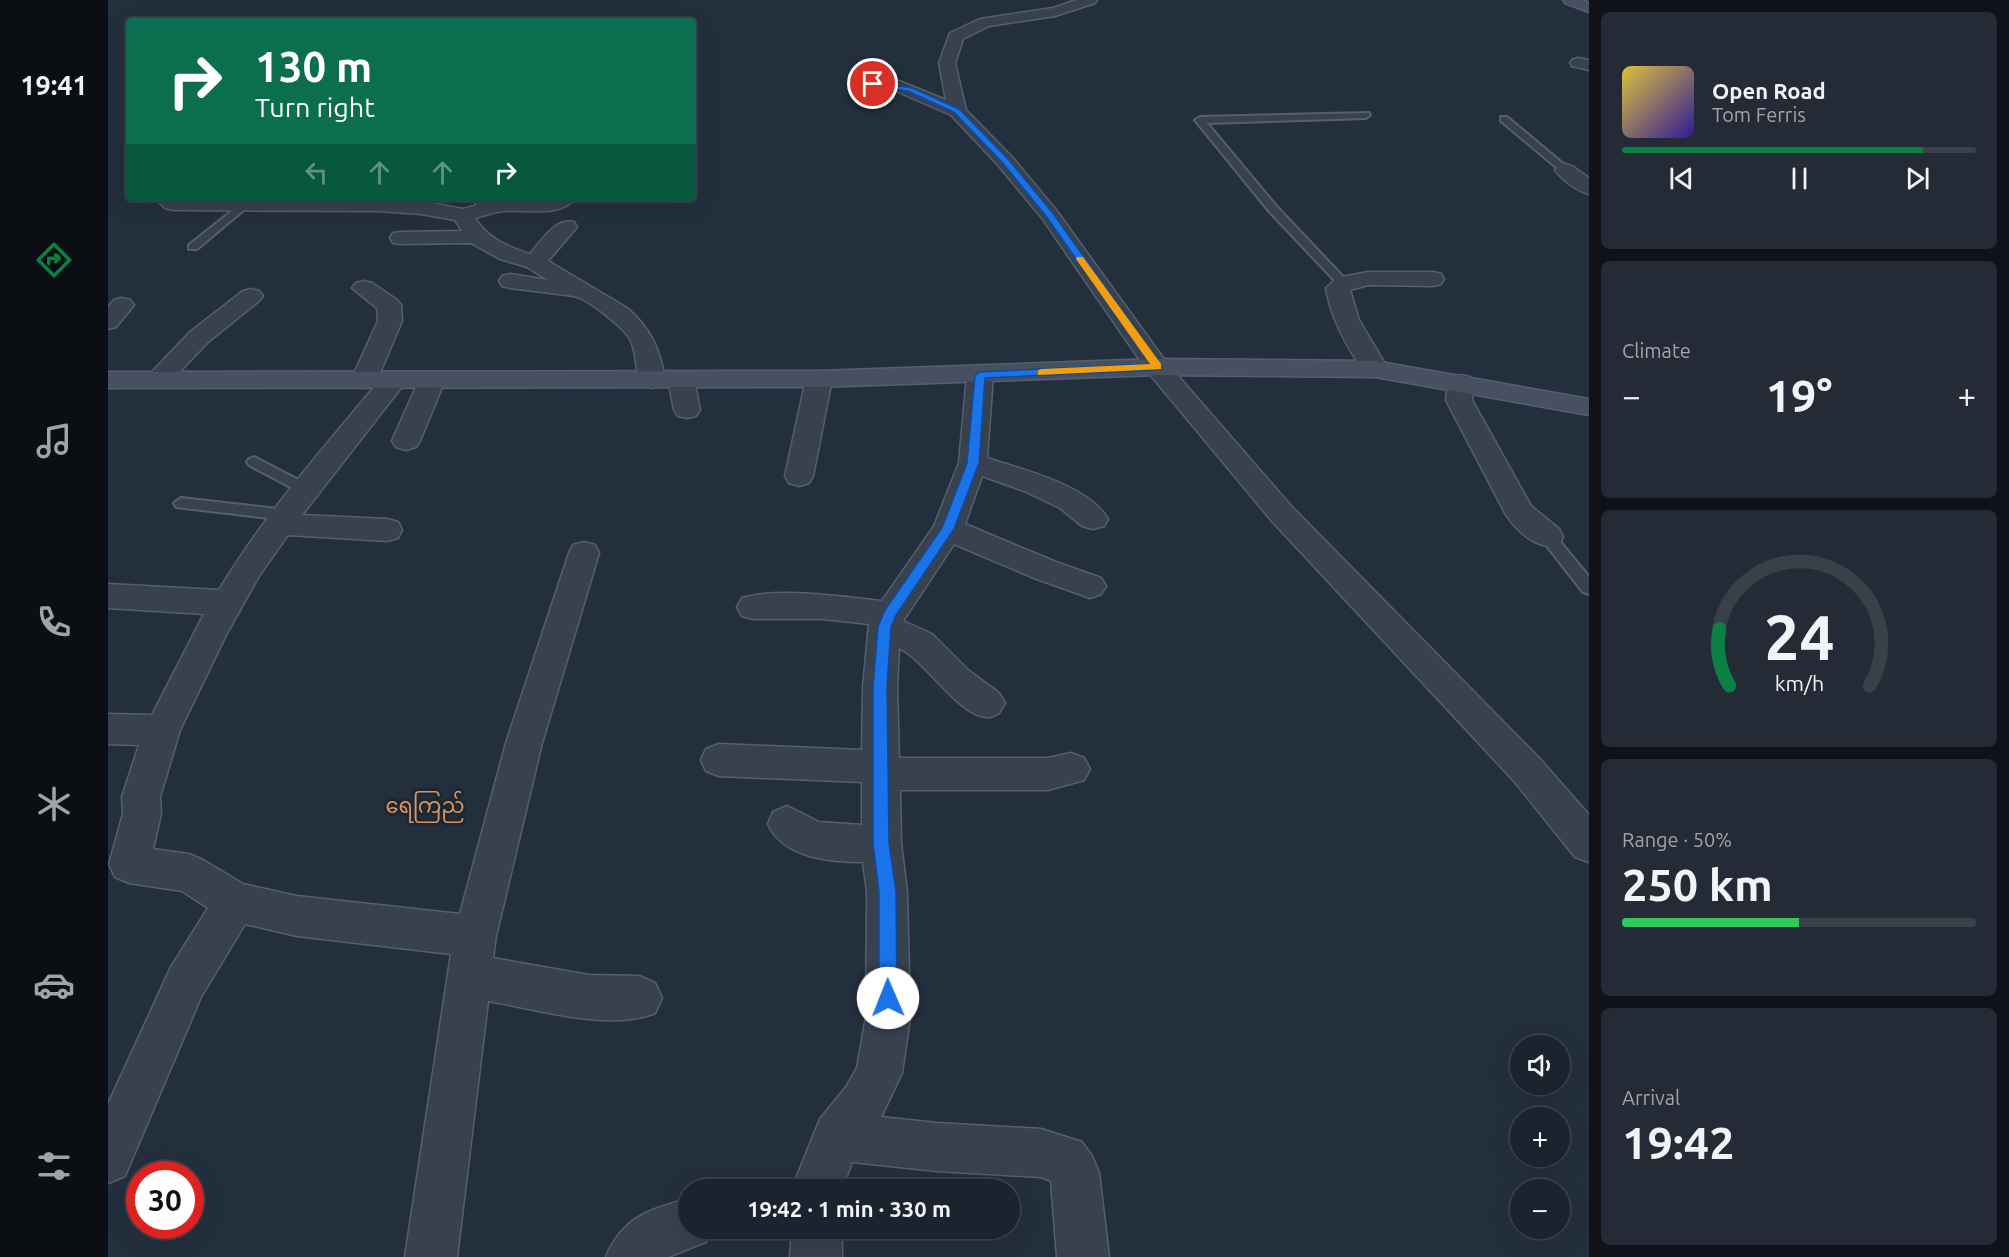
<!DOCTYPE html>
<meta charset="utf-8">
<style>
body{margin:0;font-family:Ubuntu,"Noto Sans Myanmar",sans-serif;background:#242b36;color:#f1f3f6;height:100vh;display:flex;flex-direction:column;font-size:22px;white-space:nowrap}
*{box-sizing:border-box;margin:0}
p{font-size:20px;color:#a0a4aa}
.icon{flex:none;width:33px;height:33px;fill:none;stroke:currentColor;stroke-width:2;stroke-linecap:round;stroke-linejoin:round}
.map{position:relative;flex:1;overflow:hidden}
.drawer{display:flex;flex-direction:column;gap:12px;padding:12px;background:#0f1319;width:420px}
.drawer>*{flex:none}
.banner{position:absolute;left:18px;top:18px;width:570px;height:183px;border-radius:6px;box-shadow:0 6px 24px #0002,0 0 0 2px #39404a;background:#0b6e4f;color:#fff;overflow:hidden}
.controls{position:absolute;left:1402px;top:1035px;display:grid;gap:12px}
.controls a{display:grid;place-items:center;width:60px;height:60px;border-radius:50%;background:#1b232e;box-shadow:0 6px 24px #0002,0 0 0 2px #39404a;font-size:30px}
.speed{position:absolute;left:18px;top:1161px;display:flex;gap:12px;font-size:30px;font-weight:700;text-align:center}
.speed>*{display:grid;place-content:center;width:78px;height:78px;border-radius:50%;background:#1b232e;box-shadow:0 6px 24px #0002,0 0 0 2px #39404a;line-height:1}
.speed .limit{border:9px solid #d22;background:#fff;color:#111}
.pin{position:absolute;display:grid;place-items:center;width:51px;height:51px;color:#fff;margin:-26px;border:3px solid #fff;border-radius:50%;box-shadow:0 2px 6px #0007}
.me{position:absolute;width:66px;margin:-33px;rotate:359deg;stroke-linejoin:round;filter:drop-shadow(0 0 4px #0008)}
.turn{display:flex;align-items:center;gap:21px;height:126px;padding:0 30px;font-size:27px}
.turn .icon{width:78px;height:78px;stroke-width:2.5}
.turn b{display:block;font-size:42px;line-height:51px}
.lanes{display:flex;align-items:center;height:57px;padding:0 30px;background:#0003;justify-content:center;gap:30px;direction:ltr}
.lanes .off{opacity:.35}
.big{font-size:45px;font-weight:700;line-height:1.1}
.drawer .widget{flex:1;display:flex;flex-direction:column;justify-content:center;gap:9px;min-width:0;padding:0 21px;border-radius:9px;background:#242b36}
.drawer .dial{align-items:center;gap:0}
.dial svg{height:156px;overflow:visible;fill:none;stroke:#39404a;stroke-width:7;stroke-linecap:round;text-anchor:middle}
.dial text{fill:#f1f3f6;stroke:none}
.song{display:flex;align-items:center;gap:18px}
.cover{width:72px;height:72px;border-radius:9px;background:linear-gradient(135deg,hsl(50 70% 55%),hsl(250 70% 35%))}
.played{height:6px;border-radius:3px;background:linear-gradient(90deg,#0b8043 85%,#39404a 85%)}
.keys{display:flex;justify-content:space-around;direction:ltr}
.heat{display:flex;justify-content:space-between;align-items:center;font-size:33px;direction:ltr}
.charge{height:9px;border-radius:4px;background:linear-gradient(90deg,#34c759 50%,#39404a 0)}
.trip{position:absolute;left:570px;top:1179px;width:342px;height:60px;border-radius:30px;background:#1b232e;box-shadow:0 6px 24px #0002,0 0 0 2px #39404a;font-weight:700;line-height:60px;text-align:center}
main{display:flex;flex:1;min-height:0}
.tabs{display:flex;flex-direction:column;width:108px;justify-content:space-around;align-items:center;background:#0b0e12;color:#a0a4aa}
.tabs .icon{width:42px;height:42px}
.tabs .on{color:#0b8043}
.tabs b{font-size:27px;color:#f1f3f6}
.map>svg:first-child{display:block}
.lines{fill:none;stroke-linecap:round;stroke-linejoin:round}
.lane-casing{stroke:#565f6c;stroke-width:4}
.street-casing{stroke:#565f6c;stroke-width:3}
.secondary-casing{stroke:#565f6c;stroke-width:3}
.lane{fill:#38414e;fill-rule:evenodd}
.street{fill:#38414e;fill-rule:evenodd}
.secondary{fill:#465061;fill-rule:evenodd}
.route{fill:#1a73e8;stroke:#114b97;stroke-width:1.5}
.slow{fill:#f59e0b}
.labels{text-anchor:middle;stroke-width:6;stroke-linejoin:round;paint-order:stroke}
.quarter-label{font-size:21px;fill:#d59563;stroke:#1d2633}
</style>
<main>
<nav class="tabs">
<b>19:41</b>
<svg class="icon on" aria-label="directions" viewBox="0 0 24 24"><path d="M12 3l9 9-9 9-9-9zM9 14v-3h6M13 9l2 2-2 2"/></svg>
<svg class="icon" aria-label="music" viewBox="0 0 24 24"><path d="M9 18V5l10-2v13"/><circle cx="6" cy="18" r="3"/><circle cx="16" cy="16" r="3"/></svg>
<svg class="icon" aria-label="phone" viewBox="0 0 24 24"><path d="M5 4h4l2 5-3 2q2 4 5 5l2-3 5 2v4C11 20 4 13 5 4z"/></svg>
<svg class="icon" aria-label="climate" viewBox="0 0 24 24"><path d="M12 3v18M4 7l16 10M4 17L20 7"/></svg>
<svg class="icon" aria-label="car" viewBox="0 0 24 24"><path d="M5 17H2v-5l4-1 3-4h7l3 4 3 1v5h-3M9 17h6M6 11h13"/><circle cx="7" cy="17" r="2"/><circle cx="17" cy="17" r="2"/></svg>
<svg class="icon" aria-label="filters" viewBox="0 0 24 24"><path d="M4 7h16M4 17h16"/><circle cx="9" cy="7" r="2"/><circle cx="15" cy="17" r="2"/></svg>
</nav>
<div class="map">
<svg width="1481" height="1257" viewBox="0 0 1481 1257">
<rect width="100%" height="100%" fill="#242f3e"/>
<g class="lines">
<g class="lane-casing">
<path id="lane" d="M1261,113l1,2 -4,3 -159,5 70,84 69,73 2,2 -6,3 -4,-1 -69,-73 -74,-91 5,-3z
M1393,117h6l61,51v4h-6l-61,-51z
M372,198h10l-10,16h-8l-1,-2z
M134,203l4,1v4l-49,41h-8v-4z
M146,457l56,29 2,3 -2,3h-10l-51,-27 -2,-3 2,-3z
M73,498l105,12 7,5 -7,5 -110,-13 -2,-4z
M1440,532l5,1 36,44v17l-6,-2 -40,-51 -3,-4 3,-4z"/>
</g>
<g class="street-casing">
<path id="street" d="M968,0h21l-2,3 -40,13 -66,10 -26,13 -8,24 11,47 46,47 44,53 110,152 125,144 249,253 49,56v47l-14,-5 -61,-76 -243,-261 -123,-148 -106,-154 -44,-53 -47,-50 -55,-24 -43,-3 -3,-4 3,-4 6,-1 40,2 47,19 -7,-37 11,-30 30,-14 73,-11z
M1470,58l11,2v10l-17,-4 -2,-3 2,-3z
M1457,164l7,2 17,12v16c-12,-3 -27,-14 -34,-24l3,-4z
M47,198h223l43,3 42,8 38,-10 74,-1c-13,20 -51,11 -72,13 -9,1 -19,5 -28,7 13,21 33,29 55,36 12,-13 24,-36 44,-32l3,5 -29,34 79,47c24,21 33,41 38,72l-4,6 -9,2 -9,-2c-8,-13 -6,-31 -12,-45 -6,-13 -43,-42 -57,-45 -21,-3 -43,-5 -64,-8l-8,-2 -3,-5 3,-5 8,-2 38,6 -21,-13 -27,-8 -29,-16 -70,1 -8,-1 -3,-5 3,-5 8,-1 61,-1 -7,-11 -34,-6 -43,-3 -206,-1 -7,-2z
M1260,272h65l8,2 3,5 -3,5 -8,2 -65,-1 -18,5 9,30 29,49 -4,5 -9,3 -9,-3c-18,-25 -35,-55 -40,-86l11,-10z
M256,281l8,2 25,17 4,5 1,16 -25,59 -4,6 -9,2 -9,-2 -4,-6 27,-59 -1,-13 -25,-20 4,-5z
M143,289l8,2 4,5 -4,5 -51,41 -40,42 -9,3 -9,-3 -4,-5 4,-5 40,-42 53,-41z
M14,298l8,2 4,5 -18,22 -8,2v-22l6,-7z
M872,367l9,3 4,5 -6,83c36,12 101,27 121,61l-4,7 -11,3 -11,-3 -22,-18 -36,-17 -42,-15 -17,48 91,38 45,16 5,8 -5,8 -11,4 -11,-4 -45,-16 -80,-34 -51,77 29,13 36,36 31,23 6,10 -6,10c-3,2 -9,5 -13,4 -28,-2 -61,-57 -87,-69l-2,39 2,71h149l23,-5 13,5 6,11 -6,11 -36,10h-148l1,53 6,49 3,125 -8,56 -21,44 56,6 104,6 41,13 10,14 7,17 10,84h-52l-6,-76 -10,-4 -104,-6 -85,-9 -7,19v9h-50v-9l25,-62 26,-32 11,-19 9,-51 1,-125 -4,-30c-33,0 -80,-4 -95,-38l5,-12 14,-6 32,16 43,3v-43l-143,-6 -13,-5 -5,-11 5,-11 13,-5 143,6 1,-63 6,-63 -46,-5h-70l-11,-3 -5,-9 5,-9c35,-11 102,-1 140,3l52,-75 25,-63 8,-88 4,-5z
M711,371l9,3 4,5 -19,97 -4,7 -10,3 -10,-3 -4,-7 21,-97 4,-5z
M286,372l9,2 4,6 -105,135 85,4 11,3 4,8 -4,8 -11,3 -99,-6 -29,41 -33,59 -46,95 -20,67 1,17 -8,35 36,5 14,6 40,24 54,12 163,18 46,-171 63,-190 4,-8 11,-3 11,3 4,8 -57,190 -46,193 -3,22 96,17 51,1 15,7 7,15 -7,15c-45,19 -119,-4 -167,-12l-31,256h-52l46,-303 -154,-18 -52,-12 -44,73 -76,179 -17,7v-79l63,-137 37,-59 -26,-17 -53,-8 -14,-6 -6,-13 14,-50 -1,-17 17,-52 -31,-1v-30l44,1 52,-101 -96,-6v-24l111,6c47,-78 108,-146 166,-216z
M324,372l9,2 4,6 -25,61 -4,6 -10,3 -10,-3 -4,-6 27,-61 4,-6z
M573,372l9,2 4,6 6,30 -4,6 -9,2 -9,-2 -4,-6 -6,-30 4,-6z
M1353,375l9,2 4,6 -2,17 59,106 28,23 4,8 -4,8c-21,6 -43,-14 -54,-32l-59,-113 2,-17 4,-6z
M580,1199v29h23l-5,14 -38,15h-62c16,-39 43,-48 82,-58z
M684,1228h50v29h-52z"/>
</g>
<g class="secondary-casing">
<path id="secondary" d="M1455,0h20l6,3v9l-24,-9z
M1049,359l218,2 214,38v16l-214,-38 -218,-2 -338,12 -711,1v-16l711,-1z"/>
</g>
<use href="#lane" class="lane"/>
<use href="#street" class="street"/>
<use href="#secondary" class="secondary"/>
</g>
<path class="route" d="M765,82l39,6 47,21 49,50 44,53 110,155 -5,3 -172,8 -6,85 -25,66 -58,86 -5,12 -4,60 2,156 7,49 1,106 -3,6 -6,3 -7,-3 -2,-6v-106l-6,-49v-156l5,-60 7,-17 57,-82 25,-65 8,-88 5,-3 170,-8 -104,-148 -44,-54 -48,-50 -46,-21 -37,-5z"/>
<path class="slow" d="M969,257h6l78,107v5l-123,6v-5l4,-1 108,-5 -74,-105z"/>
<g class="labels">
<g class="quarter-label">
<text x="317" y="813">ရေကြည်</text>
</g>
</g>
</svg>
<div class="controls">
<a><svg class="icon" aria-label="sound" viewBox="0 0 24 24"><path d="M4 9h4l5-4v14l-5-4H4zM17 9q2 3 0 6"/></svg></a>
<a>+</a>
<a>−</a>
</div>
<div class="speed"><div class="limit">30</div></div>
<div class="pin" style="left:765px;top:84px;background:#d93025"><svg class="icon" aria-label="arrive" viewBox="0 0 24 24"><path d="M6 21V4h12l-3 4 3 4H6"/></svg></div>
<svg class="me" style="left:780px;top:998px" viewBox="-20 -20 40 40"><circle r="19" fill="#fff"/><path d="M0-13L10 11 0 6-10 11z" fill="#1a73e8"/></svg>
<div class="trip">19:42 · 1 min · 330 m</div>
<div class="banner">
<div class="turn"><svg class="icon" aria-label="right" viewBox="0 0 24 24"><path d="M7 20v-9h11M14 6l5 5-5 5"/></svg><div><b>130 m</b>Turn right</div></div>
<div class="lanes"><svg class="icon off" aria-label="left" viewBox="0 0 24 24"><path d="M17 20v-9H6M10 6l-5 5 5 5"/></svg><svg class="icon off" aria-label="ahead" viewBox="0 0 24 24"><path d="M12 20V5M6 11l6-6 6 6"/></svg><svg class="icon off" aria-label="ahead" viewBox="0 0 24 24"><path d="M12 20V5M6 11l6-6 6 6"/></svg><svg class="icon" aria-label="right" viewBox="0 0 24 24"><path d="M7 20v-9h11M14 6l5 5-5 5"/></svg></div>
</div>
</div>
<section class="drawer">
<div class="widget">
<div class="song"><i class="cover"></i><div><b>Open Road</b><p>Tom Ferris</p></div></div>
<div class="played"></div>
<div class="keys"><svg class="icon" aria-label="previous" viewBox="0 0 24 24"><path d="M18 5L8 12l10 7zM5 5v14"/></svg><svg class="icon" aria-label="pause" viewBox="0 0 24 24"><path d="M8 5v14M16 5v14"/></svg><svg class="icon" aria-label="next" viewBox="0 0 24 24"><path d="M6 5l10 7-10 7zM19 5v14"/></svg></div>
</div>
<div class="widget"><p>Climate</p>
<div class="heat"><a>−</a><b class="big">19°</b><a>+</a></div>
</div>
<div class="widget dial"><svg viewBox="0 0 100 80">
<path d="M14 69A42 42 0 1 1 86 69"/>
<path d="M14 69A42 42 0 0 1 9 40" stroke="#0b8043"/>
<text x="50" y="56" font-size="32" font-weight="700">24</text>
<text x="50" y="72" font-size="11">km/h</text>
</svg></div>
<div class="widget"><p>Range · 50%</p><b class="big">250 km</b><div class="charge"></div></div>
<div class="widget"><p>Arrival</p><b class="big">19:42</b></div>
</section>
</main>
